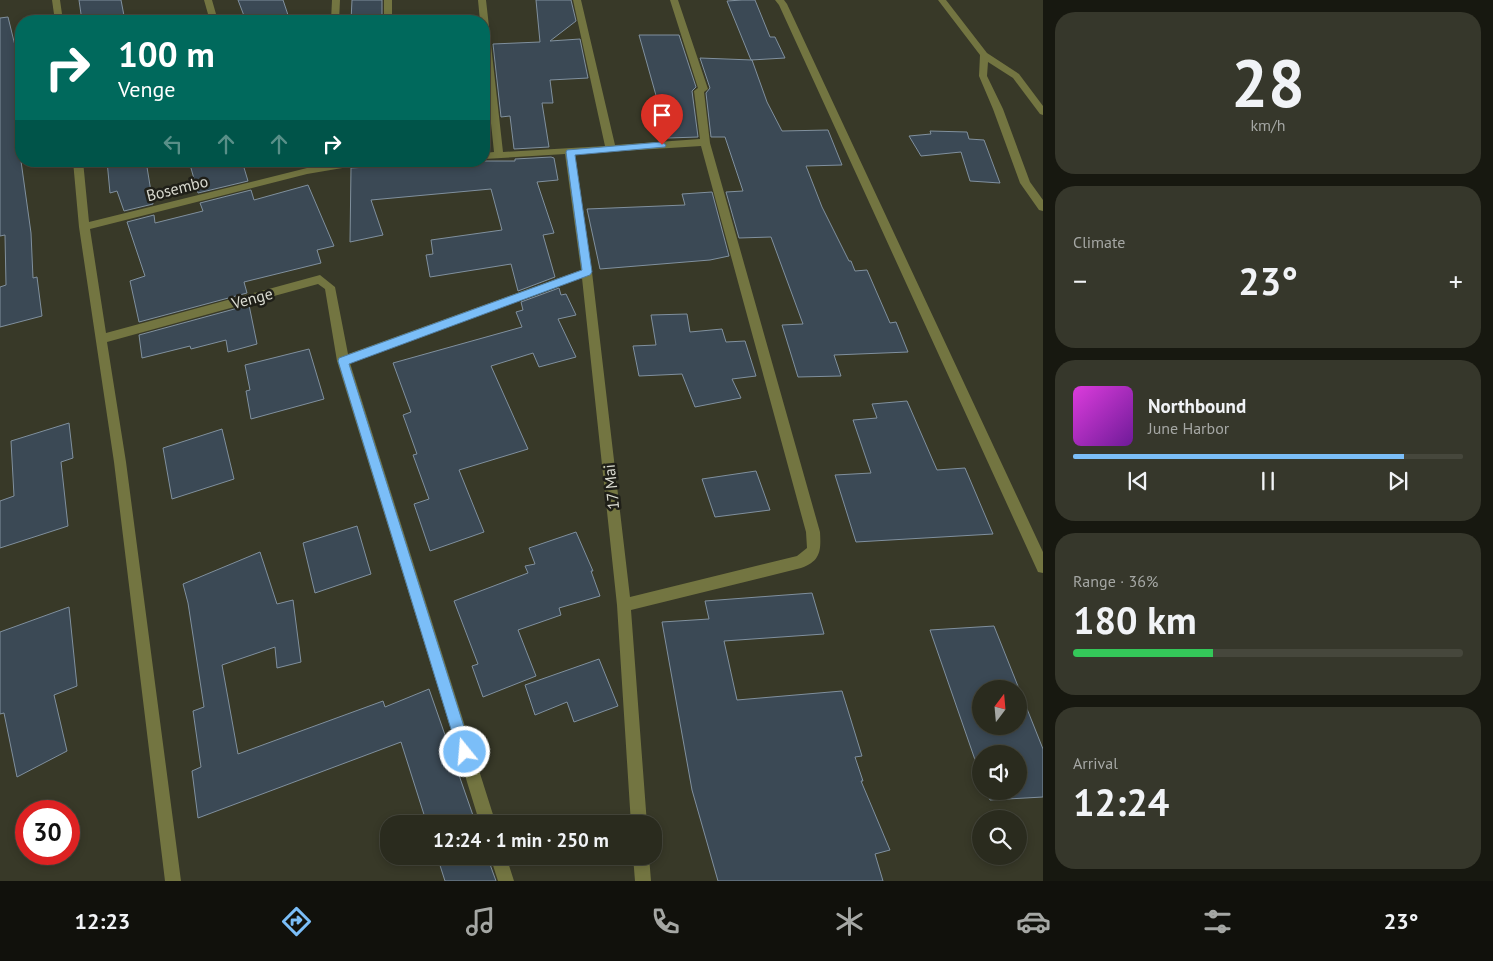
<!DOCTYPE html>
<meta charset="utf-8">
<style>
body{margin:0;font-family:"PT Sans",sans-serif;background:#36372b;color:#f1f3f6;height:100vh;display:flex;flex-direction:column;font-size:19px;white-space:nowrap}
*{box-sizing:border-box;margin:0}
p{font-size:16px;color:#a5a7a4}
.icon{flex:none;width:28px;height:28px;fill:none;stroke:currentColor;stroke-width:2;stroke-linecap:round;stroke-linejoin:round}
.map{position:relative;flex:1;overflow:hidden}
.drawer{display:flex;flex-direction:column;gap:12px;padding:12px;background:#171810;width:450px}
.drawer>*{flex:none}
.hud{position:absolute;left:15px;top:15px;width:475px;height:152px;border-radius:20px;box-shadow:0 2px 8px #0003,0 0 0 1px #46473c;background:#00695c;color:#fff;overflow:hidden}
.needle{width:32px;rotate:16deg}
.tools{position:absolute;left:972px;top:680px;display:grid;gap:10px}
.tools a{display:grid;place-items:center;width:55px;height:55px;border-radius:50%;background:#2a2b1e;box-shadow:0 2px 8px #0003,0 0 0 1px #46473c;font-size:25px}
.speed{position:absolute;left:15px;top:800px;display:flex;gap:10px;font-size:25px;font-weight:700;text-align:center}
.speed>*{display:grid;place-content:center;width:65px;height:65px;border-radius:50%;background:#2a2b1e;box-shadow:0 2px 8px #0003,0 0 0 1px #46473c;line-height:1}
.speed .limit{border:8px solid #d22;background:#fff;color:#111}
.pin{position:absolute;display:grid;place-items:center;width:42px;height:42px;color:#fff;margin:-51px -21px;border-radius:50% 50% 50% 0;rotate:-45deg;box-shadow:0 0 5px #0007}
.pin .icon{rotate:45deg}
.me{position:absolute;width:55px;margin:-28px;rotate:343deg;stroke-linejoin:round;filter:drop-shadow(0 0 4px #0008)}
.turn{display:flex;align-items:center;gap:18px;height:105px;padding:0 20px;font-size:22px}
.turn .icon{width:65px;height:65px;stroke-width:2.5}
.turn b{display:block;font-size:35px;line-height:42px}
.lanes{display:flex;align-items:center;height:48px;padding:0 20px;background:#0003;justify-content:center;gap:25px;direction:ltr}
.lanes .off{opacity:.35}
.big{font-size:38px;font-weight:700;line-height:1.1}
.drawer .tile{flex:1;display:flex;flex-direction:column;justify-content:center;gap:8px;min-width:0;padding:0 18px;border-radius:20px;background:#36372b}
.drawer .dial{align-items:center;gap:0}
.dial b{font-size:65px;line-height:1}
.song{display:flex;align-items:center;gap:15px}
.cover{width:60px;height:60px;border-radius:8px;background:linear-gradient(135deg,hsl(300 70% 55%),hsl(280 70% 35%))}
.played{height:5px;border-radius:2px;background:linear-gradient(90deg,#7bbef8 85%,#46473c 85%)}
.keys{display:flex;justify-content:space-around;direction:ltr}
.heat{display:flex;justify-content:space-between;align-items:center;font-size:28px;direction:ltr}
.charge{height:8px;border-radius:4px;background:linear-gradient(90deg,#34c759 36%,#46473c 0)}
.trip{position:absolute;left:380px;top:815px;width:282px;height:50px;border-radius:20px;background:#2a2b1e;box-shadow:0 2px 8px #0003,0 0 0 1px #46473c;font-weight:700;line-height:50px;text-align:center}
.tab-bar{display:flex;height:80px;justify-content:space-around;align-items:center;background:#11110c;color:#a5a7a4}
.tab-bar .icon{width:35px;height:35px}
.tab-bar .current{color:#7bbef8}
.tab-bar b{font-size:22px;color:#f1f3f6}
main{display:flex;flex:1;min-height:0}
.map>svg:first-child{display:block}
.building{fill:#3b4955;stroke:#80909e;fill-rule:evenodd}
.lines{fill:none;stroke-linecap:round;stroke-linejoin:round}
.minor{fill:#737541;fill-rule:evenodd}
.route{fill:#7bbef8;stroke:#507ca1}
.labels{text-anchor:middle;stroke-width:5;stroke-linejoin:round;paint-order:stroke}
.street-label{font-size:16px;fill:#dadbd1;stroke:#1f1f18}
</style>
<main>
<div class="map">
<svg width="1043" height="881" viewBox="0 0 1043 881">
<rect width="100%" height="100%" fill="#383928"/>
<path class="building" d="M79,0h42l4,21h-43z
M238,0h45l7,21h-44z
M352,0h30v21h-31z
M536,0h35l5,21 -26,20 30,-2 8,39 -38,2 3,23h-11l7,44 -35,2 -4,-33 -9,1 -8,-73 47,-2z
M742,0h13l15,37h5l10,21 -34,2 -24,-59z
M8,17l13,53v91l10,72 2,45 4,-1 5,39 -42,11v-40l6,-2 -1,-50 -5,1v-218z
M639,35h40l17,52 -4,4 6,46 -30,1z
M700,58l52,2 15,42 15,29 46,-1 14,35 -36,1 16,41 27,54h2l4,10 12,-1 23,53 6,-1 12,30 -74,3 7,21 -43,1 -16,-52 21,-1 -32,-87 -32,1 -13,-46 17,-1 -18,-54h-14l-5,-44 4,-5z
M484,72l5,45 -5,1z
M930,131l37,1 2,7 15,1 16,43 -30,-2 -9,-29 -40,4 -12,-20 22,-2z
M551,157l3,1 4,22 -21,2 17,51 -11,2 12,42 -37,14 -7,-27 -81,13 -4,-22 7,-1 -2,-14 71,-10 -11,-41 -120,11 12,35 -33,7 1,-74 112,-7h52v-2z
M107,161h39l7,43 -29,7 -7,-20 -7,2z
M189,161h53l6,20 -50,12z
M308,185l26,61 -17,4 4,13 -73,18 -4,1 3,11 -108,29 -9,-41 15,-5 -18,-54 27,-7 1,8 48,-12 -3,-8 51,-13 3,10z
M712,192l17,64 -19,4 -110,9 -13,-60 98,-4 -3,-11z
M559,288l2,7 5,-1 10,21 -18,4 18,38 -37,10 -6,-14 -42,13 37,83 -69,21 25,62 -54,19 -16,-47 15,-5 -16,-44 4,-1 -14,-39 8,-3 -18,-49 129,-36 -6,-15 7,-2 -2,-8z
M249,305l8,39 -29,8 -2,-12 -35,9 -1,-3 -48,12 -3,-23z
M687,314l3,18 32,-3 4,13 19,-1 11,35 -24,3 9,19 -46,9 -13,-33 -43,2 -6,-30 23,-1 -5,-30z
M309,349l15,50 -73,20 -5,-28 4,-1 -5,-25z
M907,401l30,69 28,-2 28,66 -137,8 -21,-67 36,-2 -18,-53 24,-2 -5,-14z
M69,423l4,35 -12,4 7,64 -68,22v-47l14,-5 -3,-55z
M222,429l12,50 -62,20 -9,-51z
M756,471l14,39 -55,7 -13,-38z
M357,526l14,48 -56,19 -12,-50z
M576,532l17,39h-2l9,25 -41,12 2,7 -43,15 18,46 -53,21 -11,-31 6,-2 -24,-63 74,-28 -3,-7 10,-2 -6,-16z
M260,552l17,52 16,-4 8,62 -24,6 -2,-21 -53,18 16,89 145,-53 2,6 44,-18 47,135h-49l-26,-82 -203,76 -6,-47 9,-4 -8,-56 11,-4 -16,-104 -5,-19z
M812,593l12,41 -100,7 13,59 105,-9 20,65 -7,1 8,24h-2l29,69 -15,4 8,27h-165l-26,-91 -30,-168 47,-3 -4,-18z
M69,607l8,79 -23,9 13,56 -50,26 -13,-64 -4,1v-82z
M994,626l49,123v48l-53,3 -4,-9h33v-37h-38v23l-51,-147zM981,689h38v37h-38z
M599,659l19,47 -44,16 -7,-20 -32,13 -10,-30z
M437,856h50l9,25h-51z"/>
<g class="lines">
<path class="minor" d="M52,0h8l3,21h-8z
M204,0h8l6,21h-8z
M332,0h8l-1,21h-8z
M384,0h8v21h-8z
M478,0h8l17,152 102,-6 -32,-146h8l34,145 85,-6 -6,-48 4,-3 -28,-88h8l30,89 -4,3 6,51 110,389c1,18 1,29 -19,36l-170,42 16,214h-16l-14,-219 -35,-327 -232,85 146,461h-16l-143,-463 -12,-72 -7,-5 -211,58 19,120 55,419h-16l-51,-419 -35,-235 -6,-66h10l6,61 218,-54 38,-7h26l-5,3 -59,10 -217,55 16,104 214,-58 15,12 13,67 233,-84 -16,-116 -81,5v-6l10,-1 -10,-96v-35h-4zM701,146l105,386 1,16 -10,8 -167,41 -38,-325 -17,-118z
M775,0h9l3,4 256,548v21l-5,-1 -259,-567z
M938,0h8l41,53 32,21 24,32v9l-3,-1 -27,-36 -25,-16 -1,14 16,33 27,73 13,18v11l-4,-1 -19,-27 -27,-74 -14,-33 1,-21z
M490,856h16l8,25h-16z
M633,856h16l2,25h-16z"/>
</g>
<path class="route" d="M662,142l4,3 -1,2 -90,8 17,117 -2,3 -241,89 123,388 -2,5 -5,2 -5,-2 -2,-5 -120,-391 1,-3 243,-88 -16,-118 1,-2z"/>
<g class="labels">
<g class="street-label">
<text transform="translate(177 188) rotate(-14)" y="6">Bosembo</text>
<text transform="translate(252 298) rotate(-15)" y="6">Venge</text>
<text transform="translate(611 487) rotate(-96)" y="6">17 Mai</text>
</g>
</g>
</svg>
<div class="tools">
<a><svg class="needle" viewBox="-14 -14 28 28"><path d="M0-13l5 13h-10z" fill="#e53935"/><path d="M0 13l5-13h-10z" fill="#a5a7a4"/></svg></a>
<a><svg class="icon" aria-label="sound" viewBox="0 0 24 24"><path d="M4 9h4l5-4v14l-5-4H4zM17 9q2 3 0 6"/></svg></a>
<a><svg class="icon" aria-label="search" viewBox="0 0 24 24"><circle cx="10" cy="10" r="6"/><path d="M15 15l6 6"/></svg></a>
</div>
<div class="speed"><div class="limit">30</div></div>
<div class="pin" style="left:662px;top:145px;background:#d93025"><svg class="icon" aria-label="arrive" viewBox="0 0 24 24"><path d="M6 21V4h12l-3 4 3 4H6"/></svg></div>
<svg class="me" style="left:465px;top:752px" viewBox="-20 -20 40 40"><circle r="17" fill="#7bbef8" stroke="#fff" stroke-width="3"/><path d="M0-11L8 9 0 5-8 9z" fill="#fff"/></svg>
<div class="trip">12:24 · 1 min · 250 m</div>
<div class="hud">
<div class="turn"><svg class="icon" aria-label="right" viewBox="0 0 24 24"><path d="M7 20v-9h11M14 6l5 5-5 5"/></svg><div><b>100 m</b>Venge</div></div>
<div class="lanes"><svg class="icon off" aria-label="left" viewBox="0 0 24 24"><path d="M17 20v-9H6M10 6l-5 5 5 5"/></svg><svg class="icon off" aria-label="ahead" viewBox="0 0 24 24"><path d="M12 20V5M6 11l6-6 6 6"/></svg><svg class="icon off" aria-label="ahead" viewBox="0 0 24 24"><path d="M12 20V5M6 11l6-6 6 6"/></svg><svg class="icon" aria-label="right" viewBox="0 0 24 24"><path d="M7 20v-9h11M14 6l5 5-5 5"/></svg></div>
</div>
</div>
<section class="drawer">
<div class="tile dial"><b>28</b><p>km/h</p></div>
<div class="tile"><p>Climate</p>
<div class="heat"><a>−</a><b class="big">23°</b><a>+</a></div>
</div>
<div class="tile">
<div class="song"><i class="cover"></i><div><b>Northbound</b><p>June Harbor</p></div></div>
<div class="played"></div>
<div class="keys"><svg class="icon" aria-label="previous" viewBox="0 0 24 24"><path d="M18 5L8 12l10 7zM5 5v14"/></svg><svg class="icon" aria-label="pause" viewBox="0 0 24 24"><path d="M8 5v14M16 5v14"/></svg><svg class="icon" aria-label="next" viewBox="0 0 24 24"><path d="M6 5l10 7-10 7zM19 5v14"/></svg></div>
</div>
<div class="tile"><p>Range · 36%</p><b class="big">180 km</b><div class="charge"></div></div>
<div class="tile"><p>Arrival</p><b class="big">12:24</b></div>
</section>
</main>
<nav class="tab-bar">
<b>12:23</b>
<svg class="icon current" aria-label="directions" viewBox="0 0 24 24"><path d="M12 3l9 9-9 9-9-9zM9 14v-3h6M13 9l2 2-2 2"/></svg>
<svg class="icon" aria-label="music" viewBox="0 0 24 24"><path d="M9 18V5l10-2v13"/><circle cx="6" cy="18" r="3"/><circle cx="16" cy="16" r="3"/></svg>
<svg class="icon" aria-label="phone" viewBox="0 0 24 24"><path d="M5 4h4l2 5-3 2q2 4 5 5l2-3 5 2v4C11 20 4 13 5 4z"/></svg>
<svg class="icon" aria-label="climate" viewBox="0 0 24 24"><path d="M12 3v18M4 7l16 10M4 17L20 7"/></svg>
<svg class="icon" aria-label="car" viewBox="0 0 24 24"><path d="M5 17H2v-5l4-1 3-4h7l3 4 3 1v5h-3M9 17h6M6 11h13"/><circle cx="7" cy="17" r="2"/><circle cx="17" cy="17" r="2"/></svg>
<svg class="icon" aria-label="filters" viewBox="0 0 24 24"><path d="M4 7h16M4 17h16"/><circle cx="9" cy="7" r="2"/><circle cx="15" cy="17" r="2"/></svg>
<b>23°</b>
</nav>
